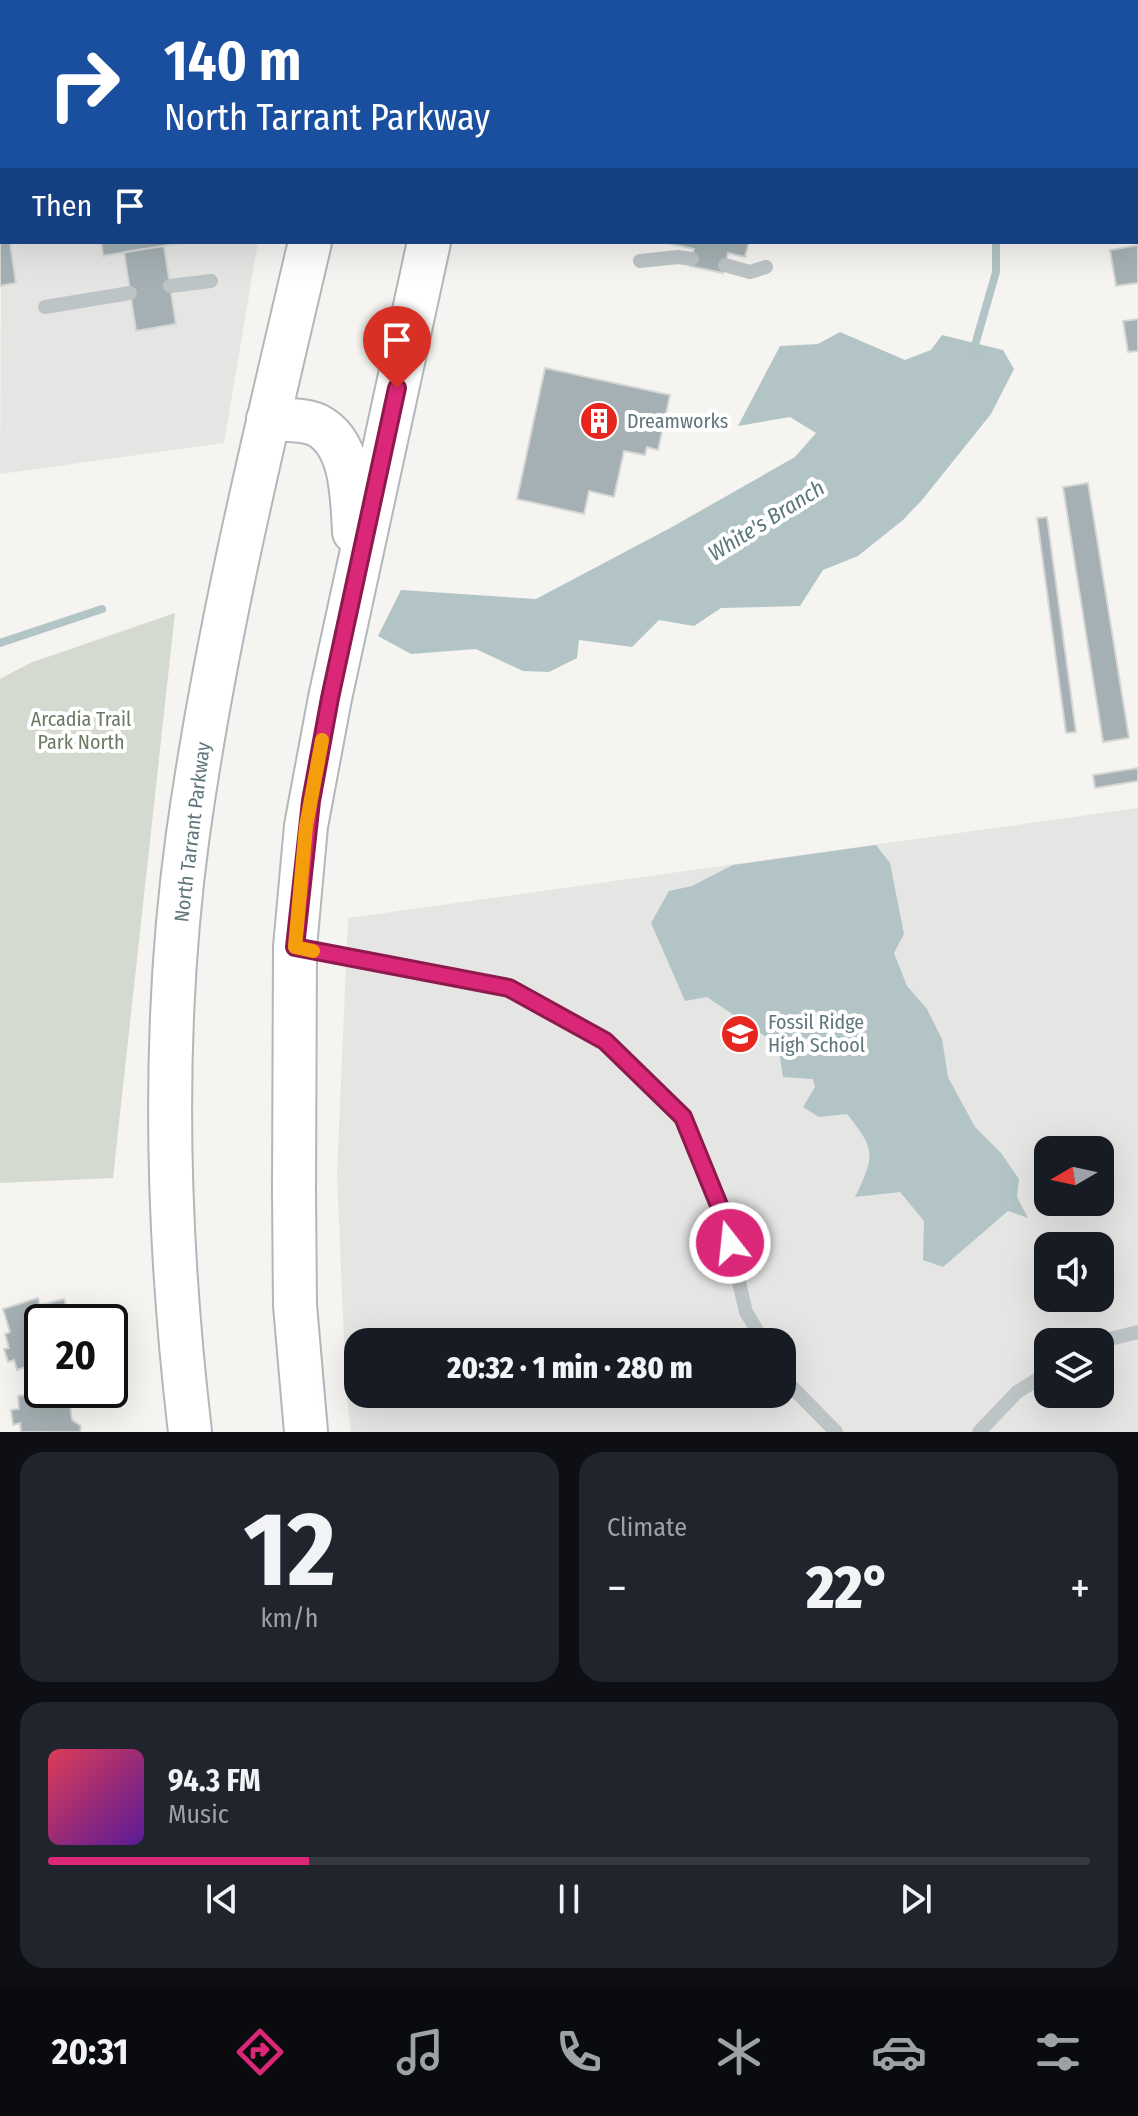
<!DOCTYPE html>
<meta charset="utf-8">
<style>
body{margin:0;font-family:"Fira Sans Condensed",sans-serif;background:#20242c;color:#f1f3f6;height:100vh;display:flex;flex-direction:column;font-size:30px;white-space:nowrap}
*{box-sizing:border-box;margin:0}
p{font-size:26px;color:#9ea1a6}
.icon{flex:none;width:44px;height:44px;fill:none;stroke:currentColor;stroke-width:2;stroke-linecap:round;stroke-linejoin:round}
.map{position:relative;height:1432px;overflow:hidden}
.side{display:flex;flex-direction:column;gap:20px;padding:20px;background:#0d0f14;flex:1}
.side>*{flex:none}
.guide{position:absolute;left:0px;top:0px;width:1138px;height:244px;box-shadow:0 8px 32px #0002;background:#1a4fa0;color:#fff;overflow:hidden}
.needle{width:52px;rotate:261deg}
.buttons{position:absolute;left:1034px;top:1136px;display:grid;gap:16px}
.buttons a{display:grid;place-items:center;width:80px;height:80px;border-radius:16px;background:#171b24;box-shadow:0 8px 32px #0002;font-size:40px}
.speed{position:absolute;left:24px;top:1304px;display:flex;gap:16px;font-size:40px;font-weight:700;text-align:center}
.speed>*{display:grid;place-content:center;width:104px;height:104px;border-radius:50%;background:#171b24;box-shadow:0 8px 32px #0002;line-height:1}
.speed .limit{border:4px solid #111;border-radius:12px;background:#fff;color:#111}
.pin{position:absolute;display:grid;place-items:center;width:68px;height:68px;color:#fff;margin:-82px -34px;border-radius:50% 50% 50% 0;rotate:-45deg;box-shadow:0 0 8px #0007}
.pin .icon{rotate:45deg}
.me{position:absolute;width:88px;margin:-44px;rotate:344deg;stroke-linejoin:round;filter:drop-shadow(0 0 6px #0008)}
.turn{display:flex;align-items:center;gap:28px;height:168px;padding:0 32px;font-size:36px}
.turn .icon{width:104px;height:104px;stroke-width:2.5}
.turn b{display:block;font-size:56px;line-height:68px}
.then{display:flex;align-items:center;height:76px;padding:0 32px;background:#0003;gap:16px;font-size:30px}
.big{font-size:60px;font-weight:800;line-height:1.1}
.side .widget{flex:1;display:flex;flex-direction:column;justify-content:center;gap:12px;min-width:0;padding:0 28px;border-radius:24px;background:#20242c}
.side .dial{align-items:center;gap:0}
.dial b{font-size:104px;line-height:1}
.song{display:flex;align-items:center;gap:24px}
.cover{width:96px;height:96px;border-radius:12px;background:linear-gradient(135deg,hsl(350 70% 55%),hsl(270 70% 35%))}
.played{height:8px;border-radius:4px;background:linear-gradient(90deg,#db2777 25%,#363941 25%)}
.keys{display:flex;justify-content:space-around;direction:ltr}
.heat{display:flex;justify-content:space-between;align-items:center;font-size:44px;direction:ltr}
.side .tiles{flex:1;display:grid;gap:20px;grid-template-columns:1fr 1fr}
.widget:last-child{grid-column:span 2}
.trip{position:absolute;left:344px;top:1328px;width:452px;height:80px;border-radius:24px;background:#171b24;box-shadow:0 8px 32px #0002;font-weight:800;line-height:80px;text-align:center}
.dock{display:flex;height:128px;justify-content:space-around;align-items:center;background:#090b0e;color:#9ea1a6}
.dock .icon{width:56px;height:56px}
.dock .active{color:#db2777}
.dock b{font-size:36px;color:#f1f3f6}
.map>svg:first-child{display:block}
.built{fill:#e5e6e4;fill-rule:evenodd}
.green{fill:#d5dad0}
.water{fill:#b2c4c5}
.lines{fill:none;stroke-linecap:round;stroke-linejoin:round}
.stream{stroke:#b2c4c5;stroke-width:8}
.building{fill:#a4b0b3;stroke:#d6d6d4;stroke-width:2}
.secondary-casing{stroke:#adb6b9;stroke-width:42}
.primary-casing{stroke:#b1b7ba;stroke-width:46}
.lane{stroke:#bdc4c6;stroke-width:14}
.secondary{stroke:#fff;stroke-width:38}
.primary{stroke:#fff;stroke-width:42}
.route-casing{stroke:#8e194d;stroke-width:20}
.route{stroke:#db2777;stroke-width:14}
.slow{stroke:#f59e0b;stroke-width:14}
.labels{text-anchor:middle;stroke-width:8;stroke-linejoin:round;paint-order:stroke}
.poi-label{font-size:20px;fill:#5f767d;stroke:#fff;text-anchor:start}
.park-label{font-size:20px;fill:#6b7a62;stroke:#fff}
.street-label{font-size:20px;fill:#5f767d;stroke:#fff}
.water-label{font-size:22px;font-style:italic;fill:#5a7779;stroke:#fff}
</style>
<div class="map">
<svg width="1138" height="1432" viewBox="0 0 1138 1432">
<rect width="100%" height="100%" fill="#f5f4f1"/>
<path class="built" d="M2,96v146h256l-34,201 -224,31z
M1138,808v624h-787l-5,-42 -9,-216 11,-256zM1048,1150h52v52h-52zM1048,1246h52v52h-52zM358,1342h424v52h-424zM1048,1342h52v52h-52z"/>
<path class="green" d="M175,613l-62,565 -113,5v-504l30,-16z"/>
<path class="water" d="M840,332l65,28 26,-10 11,-15 61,15 11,19 -23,45 -69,86 -19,20 -45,36 -35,14 -23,36 -79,2 -27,18 -35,-6 -27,27 -53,-7 -2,18 -28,14 -26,-1 -47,-22 -65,5 -33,-18 23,-46 135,9 136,-72 123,-70 21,-24 -26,-16 -52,9 42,-80 38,-2z
M876,845l14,18 14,71 -10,19 13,33 20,23 15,30 6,38 27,50 26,26 18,26 -2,18 11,21 -20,-7 -65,56 -20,-7 1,-39 -24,-29 -45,5c20,-42 21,-47 -8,-83l-28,3 -16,-10 12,-20 -2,-8 -30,-2 -5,-32 -71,-48 -22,4 -34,-78 18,-32 23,-5 41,-21z"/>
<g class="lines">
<path class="stream" d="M973,352l23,-80v-30
M0,643l102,-34"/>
</g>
<path class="building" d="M0,207l2,35h8l6,41 -16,3z
M101,242h80v1l-78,13z
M663,242h86l-4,15 -17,-4 -5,20 -33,-7 4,-17z
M1138,245v38l-22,3 -6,-36z
M164,246l12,78 -40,7 -12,-79z
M1138,319v32l-10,1 -5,-31z
M545,368l125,27 -12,55 -11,-3 -2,8 -21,-4 -10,46 -25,-6 -5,23 -67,-15z
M1088,483l41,255 -26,4 -40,-255z
M1047,517l29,215 -10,1 -29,-215z
M1138,768v13l-43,7 -2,-13z
M38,1298l2,7 24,-6 7,23h-29v40l-25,8 -3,-10 -6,2 -4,-13 5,-1 -4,-14 5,-2 -7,-23z
M68,1390l4,30 9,6 -1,6h-59l-1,-9 -7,2 -2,-15 8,-1 -1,-13z"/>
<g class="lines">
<g class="secondary-casing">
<path id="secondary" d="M391,2l18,-2
M0,60h2"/>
</g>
<g class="primary-casing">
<path id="primary" d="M367,2v-2
M489,2l1,-2
M268,419c15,1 35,0 49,6 36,18 35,74 37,107
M190,1432c-23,-196 -29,-402 -2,-598 28,-200 76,-396 122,-592
M306,1432l-11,-127 -1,-114 1,-244 11,-121 24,-128 99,-456"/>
</g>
<path class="lane" d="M640,261l38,-4 14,2
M725,265l25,7 16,-5
M170,286l41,-5
M45,307l85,-14
M300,948l209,40 96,53 78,76 40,98 23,97 18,30
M1097,1342l41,-10
M782,1372l8,13 46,47
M979,1432l38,-40 31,-19"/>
<use href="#secondary" class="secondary"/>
<use href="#primary" class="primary"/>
</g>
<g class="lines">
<g class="route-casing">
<path id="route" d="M397,388l-67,310 -19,103 -16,146 214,41 96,53 78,76 40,98 7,28"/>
</g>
<use href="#route" class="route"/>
<path class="slow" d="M313,951l-18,-4 11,-121 16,-86"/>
</g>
<defs>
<g id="building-disc" transform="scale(2)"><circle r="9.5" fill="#e7261f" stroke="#fff"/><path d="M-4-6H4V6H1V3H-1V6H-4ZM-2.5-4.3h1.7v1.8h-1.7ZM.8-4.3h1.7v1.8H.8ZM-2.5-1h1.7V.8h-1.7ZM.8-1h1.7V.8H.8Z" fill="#fff"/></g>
<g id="school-disc" transform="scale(2)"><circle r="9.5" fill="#e7261f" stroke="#fff"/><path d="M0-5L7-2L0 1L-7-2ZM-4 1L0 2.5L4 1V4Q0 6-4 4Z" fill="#fff"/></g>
</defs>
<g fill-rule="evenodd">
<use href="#building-disc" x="599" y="421"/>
<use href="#school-disc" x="740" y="1034"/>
</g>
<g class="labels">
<g class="poi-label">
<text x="627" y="428">Dreamworks</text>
<text x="768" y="1029">Fossil Ridge<tspan x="768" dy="23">High School</tspan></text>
</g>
<g class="park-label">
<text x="81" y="726">Arcadia Trail<tspan x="81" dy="23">Park North</tspan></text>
</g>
<g class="street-label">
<text transform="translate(192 832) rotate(-83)" y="7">North Tarrant Parkway</text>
</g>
<g class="water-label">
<text transform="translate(766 520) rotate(-32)" y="8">White's Branch</text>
</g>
</g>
</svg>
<div class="buttons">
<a><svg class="needle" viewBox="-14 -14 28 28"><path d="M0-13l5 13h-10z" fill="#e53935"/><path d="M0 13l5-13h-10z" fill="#9ea1a6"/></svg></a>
<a><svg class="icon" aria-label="sound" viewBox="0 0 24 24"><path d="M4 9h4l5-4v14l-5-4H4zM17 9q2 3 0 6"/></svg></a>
<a><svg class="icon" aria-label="layers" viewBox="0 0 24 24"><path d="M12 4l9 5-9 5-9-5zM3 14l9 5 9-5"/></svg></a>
</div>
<div class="speed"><div class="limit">20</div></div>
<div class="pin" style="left:397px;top:388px;background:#d93025"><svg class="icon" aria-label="arrive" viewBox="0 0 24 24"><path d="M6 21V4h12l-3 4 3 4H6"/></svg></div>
<svg class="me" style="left:730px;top:1243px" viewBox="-20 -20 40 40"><circle r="17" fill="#db2777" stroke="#fff" stroke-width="3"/><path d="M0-11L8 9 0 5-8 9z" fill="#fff"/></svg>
<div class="trip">20:32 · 1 min · 280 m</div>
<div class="guide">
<div class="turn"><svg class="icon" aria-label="right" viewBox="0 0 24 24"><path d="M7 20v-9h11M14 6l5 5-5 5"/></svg><div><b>140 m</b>North Tarrant Parkway</div></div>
<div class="then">Then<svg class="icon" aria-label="arrive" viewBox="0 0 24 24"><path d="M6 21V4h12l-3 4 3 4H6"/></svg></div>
</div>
</div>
<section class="side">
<div class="tiles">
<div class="widget dial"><b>12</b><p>km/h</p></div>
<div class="widget"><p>Climate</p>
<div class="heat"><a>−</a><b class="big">22°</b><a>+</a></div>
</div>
<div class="widget">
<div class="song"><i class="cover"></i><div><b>94.3 FM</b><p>Music</p></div></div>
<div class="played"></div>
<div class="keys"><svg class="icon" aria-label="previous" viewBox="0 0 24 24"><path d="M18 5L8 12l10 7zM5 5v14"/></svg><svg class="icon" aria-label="pause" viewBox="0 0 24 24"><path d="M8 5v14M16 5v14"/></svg><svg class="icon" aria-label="next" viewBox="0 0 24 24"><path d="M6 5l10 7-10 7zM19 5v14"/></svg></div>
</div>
</div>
</section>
<nav class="dock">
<b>20:31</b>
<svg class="icon active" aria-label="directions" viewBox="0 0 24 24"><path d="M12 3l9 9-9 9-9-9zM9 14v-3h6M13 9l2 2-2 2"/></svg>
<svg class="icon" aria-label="music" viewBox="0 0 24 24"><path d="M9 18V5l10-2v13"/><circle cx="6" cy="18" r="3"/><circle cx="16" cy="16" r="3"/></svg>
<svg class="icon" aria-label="phone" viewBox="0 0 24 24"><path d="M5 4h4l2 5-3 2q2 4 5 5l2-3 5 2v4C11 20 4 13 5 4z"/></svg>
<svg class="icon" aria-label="climate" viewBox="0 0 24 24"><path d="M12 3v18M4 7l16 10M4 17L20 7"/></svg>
<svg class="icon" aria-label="car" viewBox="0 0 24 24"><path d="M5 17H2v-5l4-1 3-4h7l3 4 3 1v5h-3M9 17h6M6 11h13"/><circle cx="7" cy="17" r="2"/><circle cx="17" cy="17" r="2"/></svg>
<svg class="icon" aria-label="filters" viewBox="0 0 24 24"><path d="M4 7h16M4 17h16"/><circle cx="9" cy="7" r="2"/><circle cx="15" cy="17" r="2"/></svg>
</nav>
